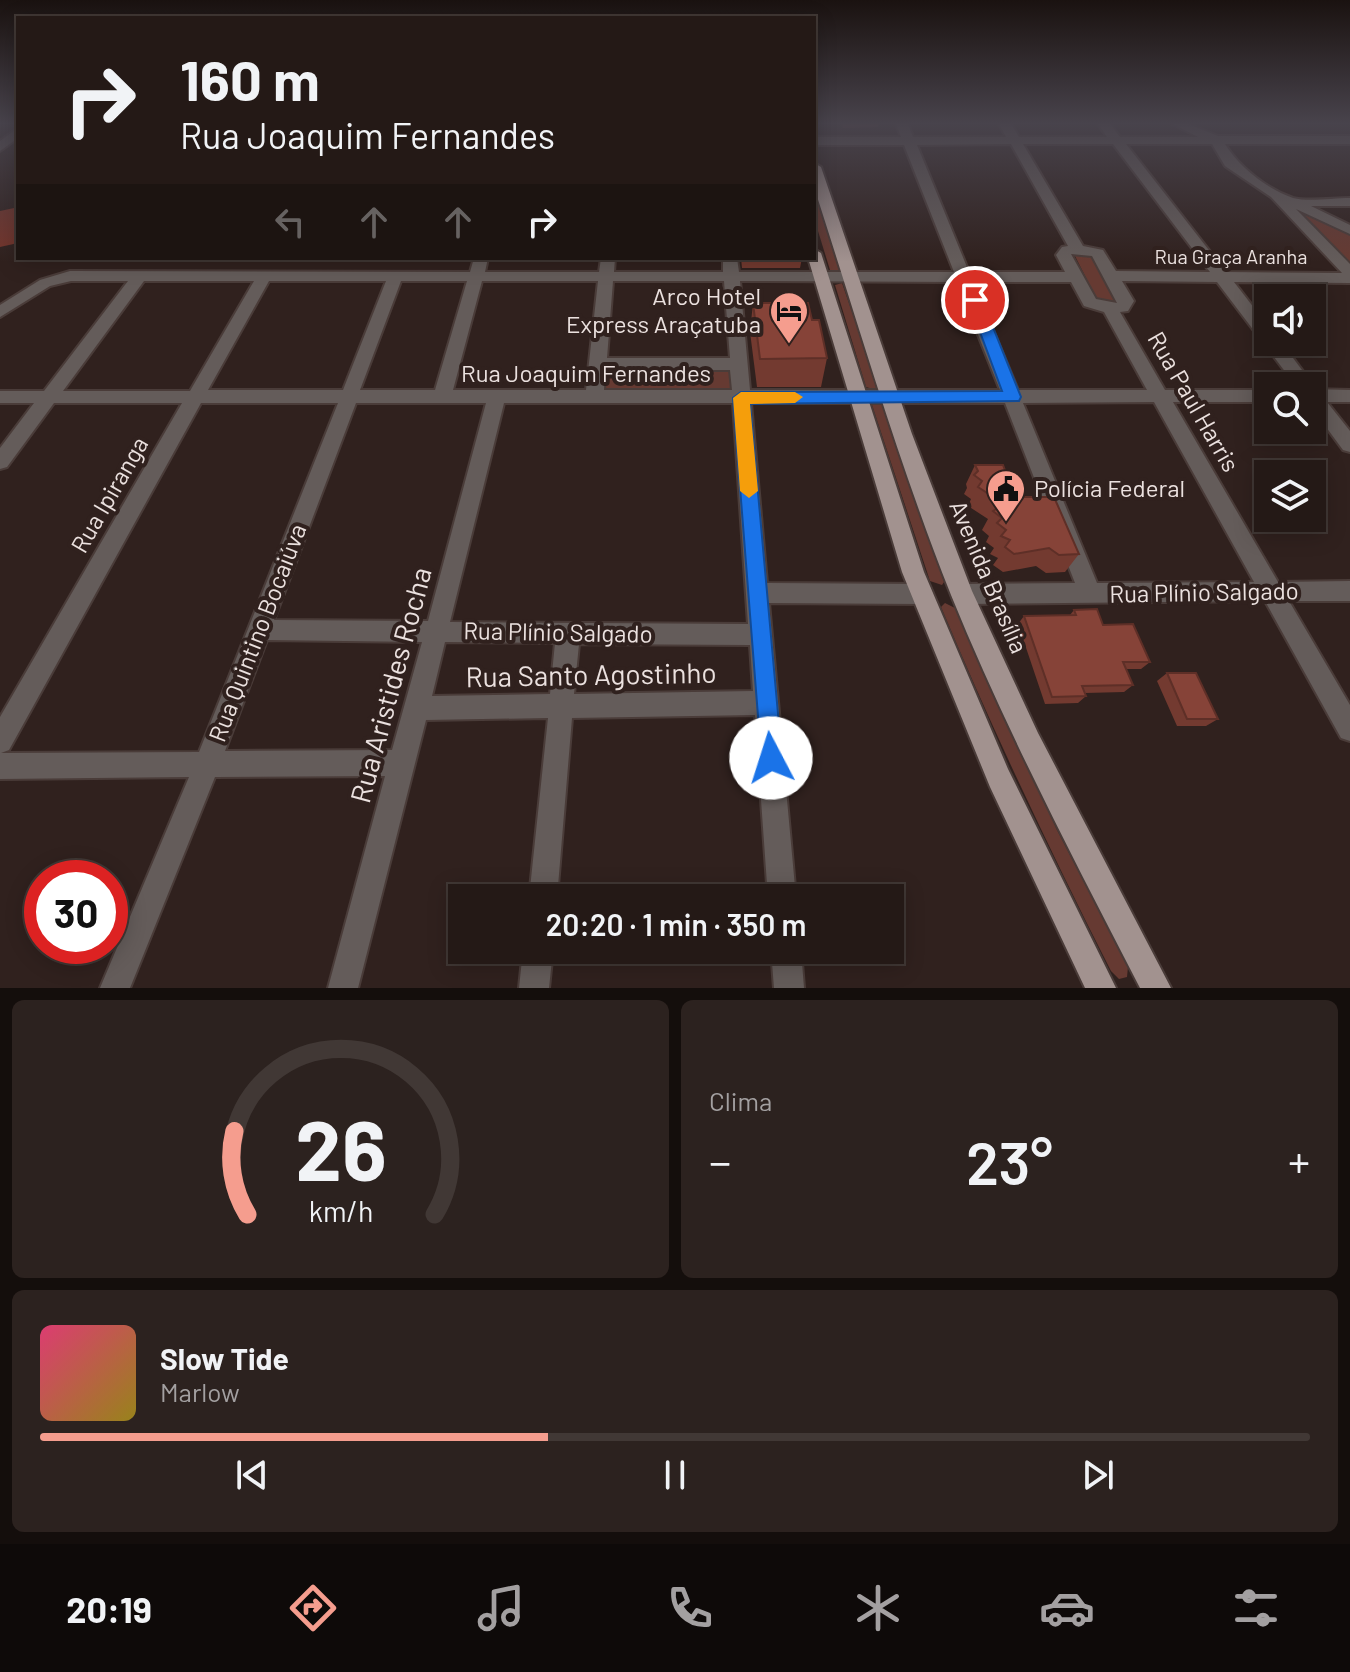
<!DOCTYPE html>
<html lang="pt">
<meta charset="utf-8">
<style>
body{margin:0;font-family:Barlow,sans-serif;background:#2c221f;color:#f1f3f6;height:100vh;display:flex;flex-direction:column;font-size:30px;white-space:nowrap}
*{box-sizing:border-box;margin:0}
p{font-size:26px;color:#a3a0a1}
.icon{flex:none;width:44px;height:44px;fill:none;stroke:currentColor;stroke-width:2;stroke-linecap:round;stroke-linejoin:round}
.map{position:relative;height:988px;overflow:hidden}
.panel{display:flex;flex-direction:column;gap:12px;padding:12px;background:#140e0c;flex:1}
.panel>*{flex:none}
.hud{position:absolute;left:16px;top:16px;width:800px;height:244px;border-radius:0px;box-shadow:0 4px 20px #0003,0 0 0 2px #413835;background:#241916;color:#f1f3f6;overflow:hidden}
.tools{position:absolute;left:1254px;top:284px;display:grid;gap:16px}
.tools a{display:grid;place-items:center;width:72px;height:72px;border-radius:0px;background:#241916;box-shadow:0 4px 20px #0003,0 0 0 2px #413835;font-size:40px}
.speed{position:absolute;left:24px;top:860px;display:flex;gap:16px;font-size:40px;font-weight:700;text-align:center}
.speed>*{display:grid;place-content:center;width:104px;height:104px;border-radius:50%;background:#241916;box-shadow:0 4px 20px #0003,0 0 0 2px #413835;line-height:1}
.speed .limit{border:12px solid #d22;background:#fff;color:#111}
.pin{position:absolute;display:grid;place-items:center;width:68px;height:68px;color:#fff;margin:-34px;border:4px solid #fff;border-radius:50%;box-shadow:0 2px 8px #0007}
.me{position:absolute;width:88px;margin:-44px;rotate:355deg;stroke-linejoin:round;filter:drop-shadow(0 0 6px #0008)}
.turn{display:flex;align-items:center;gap:28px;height:168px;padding:0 32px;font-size:36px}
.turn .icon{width:104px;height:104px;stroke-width:2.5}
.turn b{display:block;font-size:56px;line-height:68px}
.lanes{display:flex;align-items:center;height:76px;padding:0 32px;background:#0003;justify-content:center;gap:40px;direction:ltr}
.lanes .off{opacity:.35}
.big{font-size:60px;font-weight:600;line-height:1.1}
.panel .tile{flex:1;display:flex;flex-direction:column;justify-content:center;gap:12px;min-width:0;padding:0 28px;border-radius:12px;background:#2c221f}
.panel .dial{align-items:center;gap:0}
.dial svg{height:208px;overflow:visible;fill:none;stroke:#413835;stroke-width:7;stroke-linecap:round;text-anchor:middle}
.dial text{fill:#f1f3f6;stroke:none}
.song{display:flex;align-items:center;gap:24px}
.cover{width:96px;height:96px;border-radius:12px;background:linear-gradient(135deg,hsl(340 70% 55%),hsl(50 70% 35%))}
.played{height:8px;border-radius:4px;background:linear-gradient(90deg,#f59d8e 40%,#413835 40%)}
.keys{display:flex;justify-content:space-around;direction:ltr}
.heat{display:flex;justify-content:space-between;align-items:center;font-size:44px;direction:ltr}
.panel .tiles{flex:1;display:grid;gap:12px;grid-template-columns:1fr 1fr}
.tile:last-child{grid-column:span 2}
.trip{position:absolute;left:448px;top:884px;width:456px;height:80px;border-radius:0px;background:#241916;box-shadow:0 4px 20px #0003,0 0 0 2px #413835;font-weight:600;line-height:80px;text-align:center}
.tab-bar{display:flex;height:128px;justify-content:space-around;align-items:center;background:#0e0a09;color:#a3a0a1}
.tab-bar .icon{width:56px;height:56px}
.tab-bar .current{color:#f59d8e}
.tab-bar b{font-size:36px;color:#f1f3f6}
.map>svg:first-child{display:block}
.green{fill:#663a32}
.forest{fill:#75342a}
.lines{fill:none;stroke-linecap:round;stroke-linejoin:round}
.minor-casing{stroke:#4a3c39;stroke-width:4}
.major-casing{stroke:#4a3c39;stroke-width:4}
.minor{fill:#645c5a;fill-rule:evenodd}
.major{fill:#a2928f;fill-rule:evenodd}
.wall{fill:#733a30}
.building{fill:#864338;stroke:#5e2f27;stroke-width:2}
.route{fill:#1a73e8;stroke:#114b97;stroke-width:2}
.slow{fill:#f59e0b}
.labels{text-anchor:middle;stroke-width:8;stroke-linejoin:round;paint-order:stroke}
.far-street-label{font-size:20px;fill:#ebe1df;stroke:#30211e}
.poi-label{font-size:24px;fill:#ebe1df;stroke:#30211e;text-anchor:end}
.street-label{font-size:24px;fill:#ebe1df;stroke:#30211e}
.near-street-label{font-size:28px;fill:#ebe1df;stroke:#30211e}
</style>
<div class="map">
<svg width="1350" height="988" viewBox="0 0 1350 988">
<rect width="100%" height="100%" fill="#30211e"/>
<path class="green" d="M814,190l26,80 -3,2 -7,-2 -16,-52z
M1296,207l54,25v31z
M1074,254l16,1 26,44 -2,3 -17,-2z
M842,283l36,104 -2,3 -10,-3 -31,-102z
M605,368h126l1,22h-129z
M874,402l9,2 61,178 -2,3 -12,-4 -58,-176z
M945,603l12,6 100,221 71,137 -1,10 -8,2 -8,-8c-61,-120 -118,-240 -170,-364z"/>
<path class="forest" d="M14,208l4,2v33l-18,4v-36z"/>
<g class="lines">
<g class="minor-casing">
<path id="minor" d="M896,124h12l5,13h93l-7,-13h12l8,13h88l-9,-13h12l10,13h78l-25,-13h15l30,12h132v8h-125c14,23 42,45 68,54 15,4 40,0 57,0v8h-39l39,19v9l-54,-25 54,55v19l-116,-1 34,44v16h13l33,44 -2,3 38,1v12h-23l23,29v21l-7,-2 -31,-42v-22h-16l-79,-104 -95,-1 12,20 -6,10 -8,1 45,78h103v12h-95l105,180 72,-1v20h-61l61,104v36l-9,-3 -76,-137 -303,3 -8,-3 -3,-7 3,-7 8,-3 113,-1 -70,-180h-254l16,180 155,1 8,3 3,7 -3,7 -8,3 -153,-1 27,295h-28l-13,-183 -183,3 -15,180h-28l19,-180 -122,2 -68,268h-30l57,-212 -170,1 -85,211h-30l89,-211 -189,2v-62l182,-314h-128l-47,64 -7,2v-21l34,-45h-34v-12h44l84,-110h-57l-21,5 -50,31v-12l40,-25 30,-9 400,1 4,-14h14l-3,14h114l2,-14h14l-1,14h109v-14h14l2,14h215l-50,-127h-90v-8h87zM1011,144l57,102 -6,1 -6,8 9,17h-96l-52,-127zM1023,144h90l97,128 -94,-1 -13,-21 -20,-4zM1126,144h86l13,22 46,31 71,76 -116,-1zM1071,254l21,2 25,47 -21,-4zM144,281h110l-64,110h-127zM269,281h117l-43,109h-135zM401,281h66l-32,109h-75zM482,281h116l-12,109h-133zM613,281h111l6,77h-123zM740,281l217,1 43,108h-250zM973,282h98l13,24 20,6 43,78h-129zM605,370h125l2,20h-128zM1154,402l100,180 -157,1 -74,-180zM201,403h137l-139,349 -198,1 8,-3zM356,403h130l-58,218 -154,-1zM504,403h229l15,221 -298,-2zM267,640l155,2 -30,108 -167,1zM445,642l110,1 -5,51 -118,2zM579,644l171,1 3,46 -179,3z
M18,128v10l-18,13v-10z
M523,950h30l-4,38h-30z
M771,950h30l3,38h-30z"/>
</g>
<g class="major-casing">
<path id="major" d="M814,163l7,4 91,267 60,157 66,142 133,255h-31c-67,-130 -134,-258 -189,-393 -53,-133 -93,-272 -137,-408z
M814,249l7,4 103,319 84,197 108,219h-31l-95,-201 -88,-215 -94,-314h6z"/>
</g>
<use href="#minor" class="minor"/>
<use href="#major" class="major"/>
</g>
<path class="wall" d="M842,124h37l-1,3 -35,1z
M741,258h61l-2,10h-58z
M753,303l59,17 15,38 -6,29h-64l-7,-55z
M975,465l40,32 64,57 -14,18 -19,1 -10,-7 -33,6 -10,-7 5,-7 -8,-4 4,-6 -8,-6 3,-6 -7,-6 6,-11 -20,-13 3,-7 -7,-5 3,-6 -1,-4z
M1074,610l29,15 47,37 -9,7h-15l7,16 -9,7 -39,1 1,3 -8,7 -33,1 -27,-80 6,-8 46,-1z
M1167,673l51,46 -12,7h-29l-20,-45z"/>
<path class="building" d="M753,303h55l4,17h7l8,38 -67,1z
M975,465h28l12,32h39l25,57 -20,1 -10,-7 -35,6 -9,-7 5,-7 -9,-4 5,-6 -9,-7 5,-5 -9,-7 11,-7 -26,-17 4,-6 -8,-6 4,-4z
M1097,609l6,16 30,-1 17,38h-27l10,23 -51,1 4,10 -34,1 -28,-81 52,-1 -2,-5z
M1167,673h29l22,46h-31z"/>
<linearGradient id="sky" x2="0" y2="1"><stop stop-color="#1a1210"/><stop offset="0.47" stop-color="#48434c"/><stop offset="1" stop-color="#48434c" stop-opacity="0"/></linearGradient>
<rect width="1350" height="262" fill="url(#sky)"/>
<path class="route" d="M975,295l7,5 39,97 -2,4 -269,3 32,354 -3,9 -8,3 -9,-3 -29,-369 8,-6 261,-1 -34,-91z"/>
<path class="slow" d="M741,392h54l8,5 -8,6 -45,1 8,87 -9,7 -9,-7 -7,-93z"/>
<defs>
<g id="hotel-pin" transform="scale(2)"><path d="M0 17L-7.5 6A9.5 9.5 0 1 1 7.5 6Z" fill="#f59d8e" stroke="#30211e"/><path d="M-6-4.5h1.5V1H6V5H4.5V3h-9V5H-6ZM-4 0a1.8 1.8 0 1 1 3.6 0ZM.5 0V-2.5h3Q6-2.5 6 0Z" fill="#111"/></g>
<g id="civic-pin" transform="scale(2)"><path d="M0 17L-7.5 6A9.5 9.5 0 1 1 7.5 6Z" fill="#f59d8e" stroke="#30211e"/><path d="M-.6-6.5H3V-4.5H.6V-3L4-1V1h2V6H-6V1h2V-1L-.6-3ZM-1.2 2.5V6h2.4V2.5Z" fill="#111"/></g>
</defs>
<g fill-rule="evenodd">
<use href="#hotel-pin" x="789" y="311"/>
<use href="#civic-pin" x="1006" y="489"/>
</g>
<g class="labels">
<g class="far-street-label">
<text x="1231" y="264">Rua Graça Aranha</text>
</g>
<g class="poi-label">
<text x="761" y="305">Arco Hotel<tspan x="761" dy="28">Express Araçatuba</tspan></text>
<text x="1034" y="497" text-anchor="start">Polícia Federal</text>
</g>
<g class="street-label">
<text x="586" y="382">Rua Joaquim Fernandes</text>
<text transform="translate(1193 402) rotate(60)" y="8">Rua Paul Harris</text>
<text transform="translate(110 495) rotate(-60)" y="8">Rua Ipiranga</text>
<text transform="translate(988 577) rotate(67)" y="8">Avenida Brasília</text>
<text transform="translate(1204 593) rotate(-1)" y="8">Rua Plínio Salgado</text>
<text transform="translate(258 633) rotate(-69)" y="8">Rua Quintino Bocaiúva</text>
<text transform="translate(558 633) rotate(1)" y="8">Rua Plínio Salgado</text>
</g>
<g class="near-street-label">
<text transform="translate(591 675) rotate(-1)" y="10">Rua Santo Agostinho</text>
<text transform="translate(391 685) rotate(-75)" y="10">Rua Aristides Rocha</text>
</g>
</g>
</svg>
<div class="tools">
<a><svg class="icon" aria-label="sound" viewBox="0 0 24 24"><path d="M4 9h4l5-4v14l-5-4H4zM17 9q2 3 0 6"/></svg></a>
<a><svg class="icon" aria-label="search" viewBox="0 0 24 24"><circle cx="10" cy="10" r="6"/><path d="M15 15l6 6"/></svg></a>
<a><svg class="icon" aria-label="layers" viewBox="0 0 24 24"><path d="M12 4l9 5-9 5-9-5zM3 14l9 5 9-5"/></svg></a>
</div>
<div class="speed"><div class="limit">30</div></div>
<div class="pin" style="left:975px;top:300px;background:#d93025"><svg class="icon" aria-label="arrive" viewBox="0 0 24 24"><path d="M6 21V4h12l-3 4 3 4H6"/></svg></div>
<svg class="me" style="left:771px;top:758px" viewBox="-20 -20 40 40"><circle r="19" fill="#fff"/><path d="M0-13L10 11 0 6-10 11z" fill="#1a73e8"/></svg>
<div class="trip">20:20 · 1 min · 350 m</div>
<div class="hud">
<div class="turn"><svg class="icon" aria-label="right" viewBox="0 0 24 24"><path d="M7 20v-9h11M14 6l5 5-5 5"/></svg><div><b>160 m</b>Rua Joaquim Fernandes</div></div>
<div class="lanes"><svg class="icon off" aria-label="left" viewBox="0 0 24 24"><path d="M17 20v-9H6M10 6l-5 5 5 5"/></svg><svg class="icon off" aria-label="ahead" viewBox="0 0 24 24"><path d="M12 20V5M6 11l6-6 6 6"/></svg><svg class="icon off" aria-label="ahead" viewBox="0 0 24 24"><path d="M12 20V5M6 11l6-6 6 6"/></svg><svg class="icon" aria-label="right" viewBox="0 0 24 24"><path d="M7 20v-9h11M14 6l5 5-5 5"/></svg></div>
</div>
</div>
<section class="panel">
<div class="tiles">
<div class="tile dial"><svg viewBox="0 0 100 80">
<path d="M14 69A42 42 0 1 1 86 69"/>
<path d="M14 69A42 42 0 0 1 9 37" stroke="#f59d8e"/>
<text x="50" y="56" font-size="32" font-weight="700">26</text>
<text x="50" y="72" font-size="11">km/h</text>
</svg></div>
<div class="tile"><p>Clima</p>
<div class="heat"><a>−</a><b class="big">23°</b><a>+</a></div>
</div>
<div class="tile">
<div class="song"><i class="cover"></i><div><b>Slow Tide</b><p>Marlow</p></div></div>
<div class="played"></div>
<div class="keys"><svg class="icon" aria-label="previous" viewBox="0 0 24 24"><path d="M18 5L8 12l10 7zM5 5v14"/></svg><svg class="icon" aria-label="pause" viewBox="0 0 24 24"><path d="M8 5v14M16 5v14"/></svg><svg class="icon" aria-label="next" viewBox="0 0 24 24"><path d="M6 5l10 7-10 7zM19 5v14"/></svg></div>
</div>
</div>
</section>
<nav class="tab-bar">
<b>20:19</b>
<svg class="icon current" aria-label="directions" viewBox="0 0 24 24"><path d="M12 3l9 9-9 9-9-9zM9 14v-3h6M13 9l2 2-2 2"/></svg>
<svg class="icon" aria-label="music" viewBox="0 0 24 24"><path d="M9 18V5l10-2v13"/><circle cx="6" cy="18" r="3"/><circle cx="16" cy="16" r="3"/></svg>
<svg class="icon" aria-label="phone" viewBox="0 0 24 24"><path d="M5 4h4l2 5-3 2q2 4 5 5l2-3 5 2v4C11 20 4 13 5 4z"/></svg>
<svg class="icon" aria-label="climate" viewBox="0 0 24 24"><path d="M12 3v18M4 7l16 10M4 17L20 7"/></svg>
<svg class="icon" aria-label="car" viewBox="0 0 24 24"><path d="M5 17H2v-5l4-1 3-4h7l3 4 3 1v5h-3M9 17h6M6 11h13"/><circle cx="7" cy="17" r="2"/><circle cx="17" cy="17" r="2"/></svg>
<svg class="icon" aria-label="filters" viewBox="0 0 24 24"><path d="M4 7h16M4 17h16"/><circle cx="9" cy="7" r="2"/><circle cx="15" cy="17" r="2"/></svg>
</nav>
